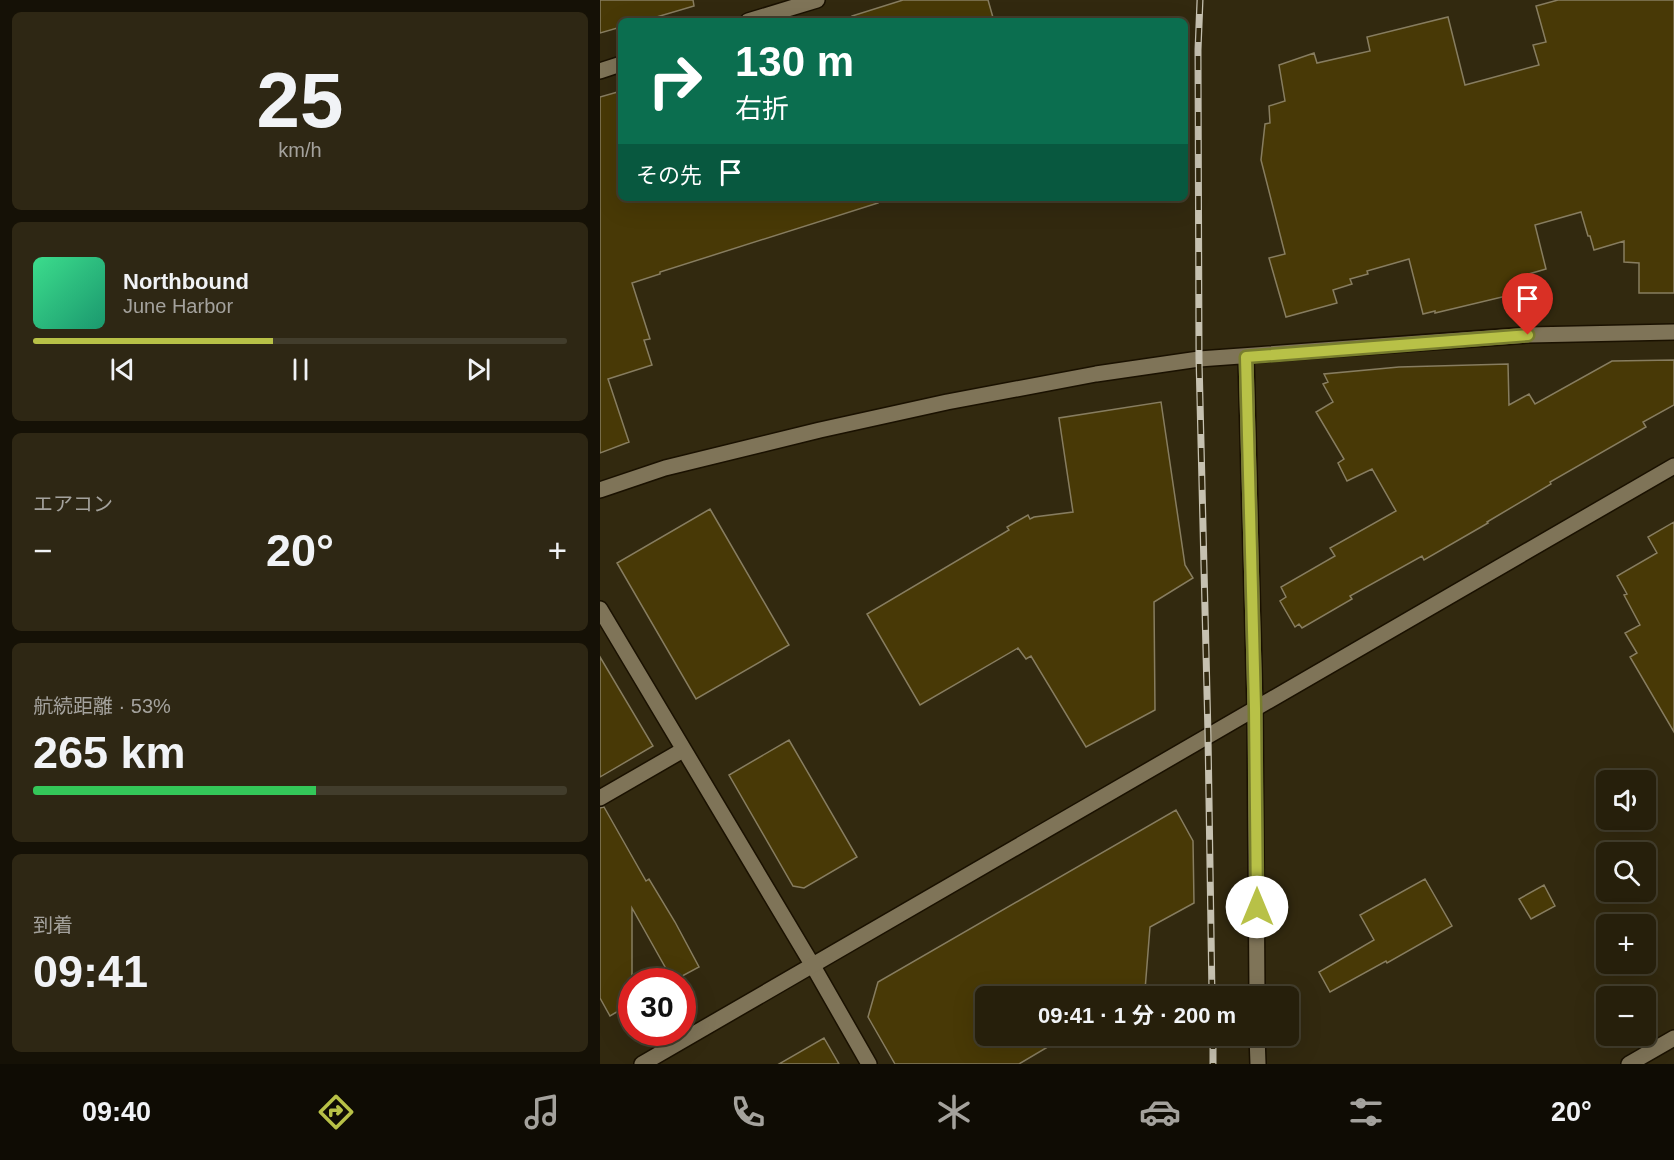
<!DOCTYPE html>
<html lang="ja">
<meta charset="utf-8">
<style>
body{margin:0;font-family:Arial,"Noto Sans JP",sans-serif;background:#2e2714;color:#f1f3f6;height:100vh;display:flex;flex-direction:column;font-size:22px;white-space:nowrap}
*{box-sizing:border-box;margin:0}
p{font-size:20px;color:#a4a29d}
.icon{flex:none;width:33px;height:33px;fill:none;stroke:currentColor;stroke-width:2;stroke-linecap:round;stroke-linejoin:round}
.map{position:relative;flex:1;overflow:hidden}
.panel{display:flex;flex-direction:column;gap:12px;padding:12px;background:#151106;width:600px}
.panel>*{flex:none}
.banner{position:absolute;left:18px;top:18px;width:570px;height:183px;border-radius:9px;box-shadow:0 6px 24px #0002,0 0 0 2px #423d2c;background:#0b6e4f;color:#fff;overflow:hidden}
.tools{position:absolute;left:996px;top:770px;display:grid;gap:12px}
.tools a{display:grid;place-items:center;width:60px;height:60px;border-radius:9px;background:#261f0b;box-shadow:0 6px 24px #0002,0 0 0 2px #423d2c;font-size:30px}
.speed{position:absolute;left:18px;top:968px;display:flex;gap:12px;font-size:30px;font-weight:700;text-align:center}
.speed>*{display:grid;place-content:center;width:78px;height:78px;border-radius:50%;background:#261f0b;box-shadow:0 6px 24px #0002,0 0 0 2px #423d2c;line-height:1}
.speed .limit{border:9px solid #d22;background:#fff;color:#111}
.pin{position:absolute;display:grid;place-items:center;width:51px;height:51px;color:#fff;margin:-62px -26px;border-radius:50% 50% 50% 0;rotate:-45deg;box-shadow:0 0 6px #0007}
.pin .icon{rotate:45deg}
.me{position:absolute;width:66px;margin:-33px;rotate:0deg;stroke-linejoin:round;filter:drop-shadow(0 0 4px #0008)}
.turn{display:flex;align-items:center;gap:21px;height:126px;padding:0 18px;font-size:27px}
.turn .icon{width:78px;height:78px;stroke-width:2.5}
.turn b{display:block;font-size:42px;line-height:51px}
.then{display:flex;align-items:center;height:57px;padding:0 18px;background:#0003;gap:12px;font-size:22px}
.big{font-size:45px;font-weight:700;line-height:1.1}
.panel .widget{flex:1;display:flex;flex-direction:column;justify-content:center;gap:9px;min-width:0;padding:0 21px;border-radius:9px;background:#2e2714}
.panel .dial{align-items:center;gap:0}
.dial b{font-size:78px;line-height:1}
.song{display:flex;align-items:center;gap:18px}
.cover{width:72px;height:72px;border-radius:9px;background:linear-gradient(135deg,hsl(150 70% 55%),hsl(160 70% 35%))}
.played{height:6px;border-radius:3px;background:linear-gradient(90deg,#b8c147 45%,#423d2c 45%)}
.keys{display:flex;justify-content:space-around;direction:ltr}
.heat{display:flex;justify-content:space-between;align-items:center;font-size:33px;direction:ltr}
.charge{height:9px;border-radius:4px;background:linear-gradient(90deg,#34c759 53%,#423d2c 0)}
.trip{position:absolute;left:375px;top:986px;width:324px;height:60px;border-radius:9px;background:#261f0b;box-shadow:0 6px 24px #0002,0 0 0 2px #423d2c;font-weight:700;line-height:60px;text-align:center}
.tab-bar{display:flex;height:96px;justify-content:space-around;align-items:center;background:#0f0c04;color:#a4a29d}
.tab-bar .icon{width:42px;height:42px}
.tab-bar .current{color:#b8c147}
.tab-bar b{font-size:27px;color:#f1f3f6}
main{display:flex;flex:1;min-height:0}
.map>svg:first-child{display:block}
.building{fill:#483906;stroke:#877d60;stroke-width:1.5}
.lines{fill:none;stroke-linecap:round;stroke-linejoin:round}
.minor-casing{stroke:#1a1100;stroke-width:18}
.tertiary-casing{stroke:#1a1100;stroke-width:18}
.minor{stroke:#7f7458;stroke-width:15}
.tertiary{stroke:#7f7458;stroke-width:15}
.rail-casing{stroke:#c6c1b0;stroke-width:7}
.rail{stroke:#32290f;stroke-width:4.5;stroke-dasharray:14;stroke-linecap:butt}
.route-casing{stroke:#787d2e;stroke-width:15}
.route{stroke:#b8c147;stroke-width:10}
</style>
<main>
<section class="panel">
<div class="widget dial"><b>25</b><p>km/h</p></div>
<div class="widget">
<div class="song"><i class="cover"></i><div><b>Northbound</b><p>June Harbor</p></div></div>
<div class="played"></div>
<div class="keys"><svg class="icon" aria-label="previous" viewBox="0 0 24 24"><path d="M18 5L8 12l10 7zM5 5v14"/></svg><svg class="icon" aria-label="pause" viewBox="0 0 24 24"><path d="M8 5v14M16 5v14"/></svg><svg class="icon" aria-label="next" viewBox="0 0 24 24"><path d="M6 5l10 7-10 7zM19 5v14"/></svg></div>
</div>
<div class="widget"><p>エアコン</p>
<div class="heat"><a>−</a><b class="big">20°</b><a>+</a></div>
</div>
<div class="widget"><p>航続距離 · 53%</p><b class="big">265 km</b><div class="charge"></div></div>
<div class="widget"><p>到着</p><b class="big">09:41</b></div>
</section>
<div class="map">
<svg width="1074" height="1064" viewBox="0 0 1074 1064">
<rect width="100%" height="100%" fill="#32290f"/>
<path class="building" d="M0,0h93l1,6 -51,15h-22v6l-21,6z
M303,0h85l6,21h-141l-1,-5z
M958,0h116v293h-35v-30l-15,-1v-21l-30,9 -4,-14h-2l-7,-24 -46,13 11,44 -31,9 4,15 -84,20v-2l-12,3 -14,-55 -42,12 1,3 -18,5 2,5 -19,6 4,13 -51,14 -17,-59 16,-4 -24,-94 4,-36 5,-1 -1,-17 16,-5 -6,-36 35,-12 3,10 53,-12 -3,-14 81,-20 17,68 74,-20 -6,-20 13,-3 -10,-36z
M21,91v107h256l1,5 -218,69v2l-28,9 18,56 -6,1 8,25 -44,14 21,63 -29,11v-356z
M1074,360v45l-31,17 3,5 -96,55 1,2 -64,38 1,1 -64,37 -2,-4 -72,40 2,3 -50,29 -3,-4 -4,3 -15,-26 6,-4 -5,-10 54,-31 -5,-8 66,-37 -24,-42 -25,12 -9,-18 6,-4 -28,-47 17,-10 -10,-18 5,-2 -4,-8 75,-7 109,-3 1,41 20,-11 6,10 77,-43z
M561,402l24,163 8,13 -39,24 1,108 -69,37 -55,-91 -5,3 -8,-11 -98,57 -53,-91 142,-84 -2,-3 21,-12 2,4 4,-2 39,-5 -14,-94z
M110,509l79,136 -93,54 -79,-136z
M1074,522v210l-44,-75 7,-4 -12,-20 15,-8 -16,-30 3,-1 -10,-18 40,-23 -9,-16z
M0,657l53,89 -53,31z
M189,740l68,117 -53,31 -11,-2 -64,-111z
M4,807l42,74 3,-2 26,43 24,45 -26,14 -41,-73v95l-22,13 -10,-18v-190z
M576,810l17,31 1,62 -44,24 -5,63 -10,6h-149v39h82l-49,29h-124l-27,-47 10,-35z
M825,879l27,47 -65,37 -1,-2 -56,31 -11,-20 55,-32 -14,-25z
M944,885l11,21 -24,13 -12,-20z
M224,1038l15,26h-60z"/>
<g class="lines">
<g class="minor-casing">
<path id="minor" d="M148,21l69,-21
M0,71l21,-7
M646,357l9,351 2,288
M0,609l213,357 56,98
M0,798l83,-48
M657,1035l1,29
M1029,1064l45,-26"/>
</g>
<g class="tertiary-casing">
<path id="tertiary" d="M0,490l65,-22 155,-38 127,-28 149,-28 103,-15 329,-24 146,-3
M42,1064l1032,-598"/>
</g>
<use href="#minor" class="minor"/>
<use href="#tertiary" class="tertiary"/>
<g class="rail-casing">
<path id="rail" d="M600,0l-2,50 1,309 9,376 4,261
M613,1035v29"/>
</g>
<use href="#rail" class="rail"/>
</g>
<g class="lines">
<g class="route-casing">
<path id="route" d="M657,907l-2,-199 -9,-351 282,-22"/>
</g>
<use href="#route" class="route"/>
</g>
</svg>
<div class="tools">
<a><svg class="icon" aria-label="sound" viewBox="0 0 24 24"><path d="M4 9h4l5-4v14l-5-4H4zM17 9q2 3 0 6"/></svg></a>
<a><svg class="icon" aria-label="search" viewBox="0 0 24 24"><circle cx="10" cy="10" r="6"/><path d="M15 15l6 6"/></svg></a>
<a>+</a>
<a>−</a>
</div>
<div class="speed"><div class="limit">30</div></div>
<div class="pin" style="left:928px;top:335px;background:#d93025"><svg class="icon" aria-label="arrive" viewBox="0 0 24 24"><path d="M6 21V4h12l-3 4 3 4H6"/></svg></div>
<svg class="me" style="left:657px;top:907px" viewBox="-20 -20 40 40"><circle r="19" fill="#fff"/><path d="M0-13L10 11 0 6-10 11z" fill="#b8c147"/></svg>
<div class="trip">09:41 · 1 分 · 200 m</div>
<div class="banner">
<div class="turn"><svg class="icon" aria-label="right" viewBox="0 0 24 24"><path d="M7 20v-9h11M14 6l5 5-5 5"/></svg><div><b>130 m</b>右折</div></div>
<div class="then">その先<svg class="icon" aria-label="arrive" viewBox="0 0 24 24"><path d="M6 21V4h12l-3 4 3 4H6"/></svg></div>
</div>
</div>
</main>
<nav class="tab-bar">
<b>09:40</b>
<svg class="icon current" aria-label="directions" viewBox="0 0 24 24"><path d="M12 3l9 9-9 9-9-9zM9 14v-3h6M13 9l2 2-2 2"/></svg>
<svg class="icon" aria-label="music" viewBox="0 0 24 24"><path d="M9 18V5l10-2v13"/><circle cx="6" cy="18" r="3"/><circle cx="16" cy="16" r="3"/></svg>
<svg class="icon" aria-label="phone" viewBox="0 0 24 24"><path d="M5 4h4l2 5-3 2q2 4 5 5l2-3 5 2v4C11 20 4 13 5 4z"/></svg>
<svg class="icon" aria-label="climate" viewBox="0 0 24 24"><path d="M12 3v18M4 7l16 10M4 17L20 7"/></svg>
<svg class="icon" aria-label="car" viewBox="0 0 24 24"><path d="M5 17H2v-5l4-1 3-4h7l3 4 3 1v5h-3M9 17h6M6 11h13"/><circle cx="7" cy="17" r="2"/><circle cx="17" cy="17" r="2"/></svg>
<svg class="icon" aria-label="filters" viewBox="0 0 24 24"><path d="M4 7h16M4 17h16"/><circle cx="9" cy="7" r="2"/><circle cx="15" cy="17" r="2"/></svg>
<b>20°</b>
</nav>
